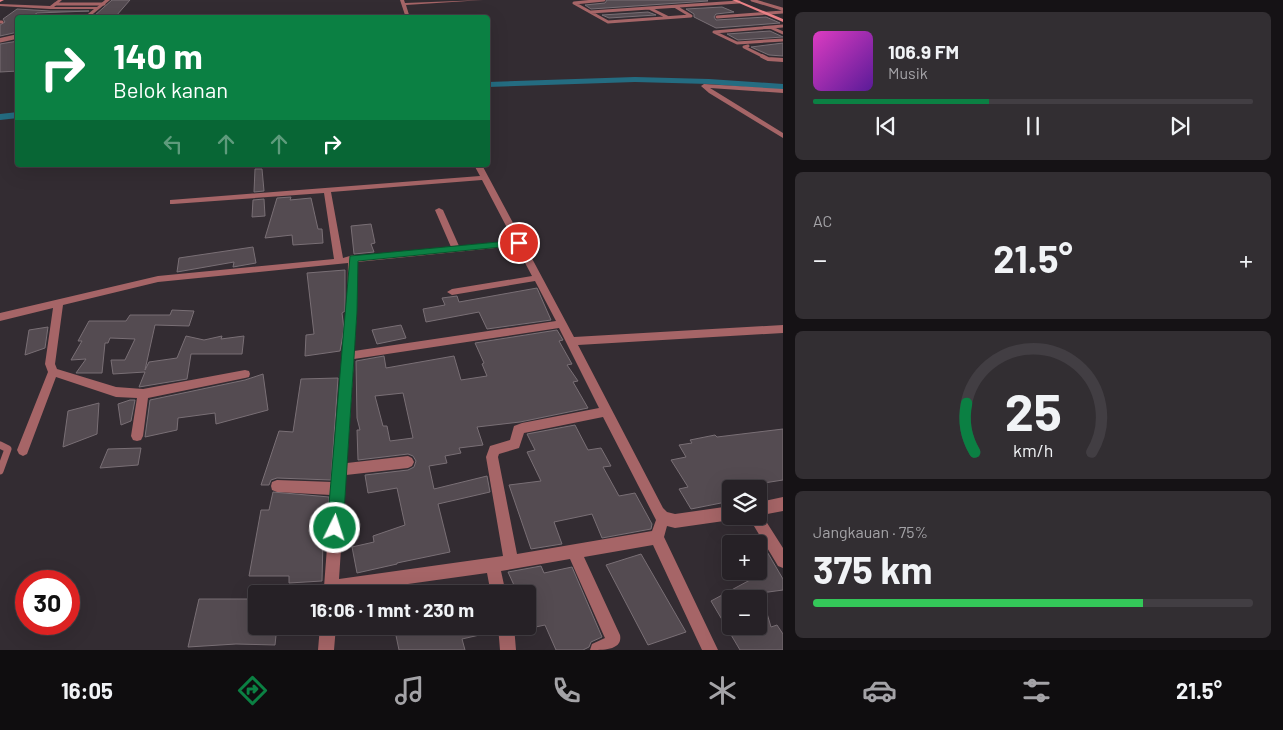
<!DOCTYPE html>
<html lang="id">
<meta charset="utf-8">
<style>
body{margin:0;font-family:Barlow,sans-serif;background:#322e32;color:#f1f3f6;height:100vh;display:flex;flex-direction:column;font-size:19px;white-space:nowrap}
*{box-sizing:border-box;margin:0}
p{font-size:16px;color:#a4a3a7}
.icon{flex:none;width:28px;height:28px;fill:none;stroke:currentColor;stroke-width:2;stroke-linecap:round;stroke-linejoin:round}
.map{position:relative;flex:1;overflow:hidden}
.side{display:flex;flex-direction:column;gap:12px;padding:12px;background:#151215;width:500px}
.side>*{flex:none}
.guide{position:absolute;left:15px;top:15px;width:475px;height:152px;border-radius:5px;box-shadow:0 5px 20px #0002,0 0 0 1px #423e43;background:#0b8043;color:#fff;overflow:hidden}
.tools{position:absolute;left:722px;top:480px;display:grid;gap:10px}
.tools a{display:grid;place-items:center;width:45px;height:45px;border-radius:5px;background:#262126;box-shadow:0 5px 20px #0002,0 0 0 1px #423e43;font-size:25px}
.speed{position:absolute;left:15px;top:570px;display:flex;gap:10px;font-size:25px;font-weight:700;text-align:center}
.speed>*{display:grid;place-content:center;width:65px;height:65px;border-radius:50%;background:#262126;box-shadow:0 5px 20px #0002,0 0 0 1px #423e43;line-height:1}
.speed .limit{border:8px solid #d22;background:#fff;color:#111}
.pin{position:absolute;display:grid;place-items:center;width:42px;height:42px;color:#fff;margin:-21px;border:2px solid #fff;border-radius:50%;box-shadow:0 1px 5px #0007}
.me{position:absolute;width:55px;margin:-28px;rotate:4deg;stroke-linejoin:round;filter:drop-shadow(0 0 4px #0008)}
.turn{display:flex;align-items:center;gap:18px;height:105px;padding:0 15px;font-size:22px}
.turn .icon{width:65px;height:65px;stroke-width:2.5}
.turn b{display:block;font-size:35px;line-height:42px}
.lanes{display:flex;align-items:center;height:48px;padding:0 15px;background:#0003;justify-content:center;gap:25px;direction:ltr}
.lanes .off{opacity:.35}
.big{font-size:38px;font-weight:700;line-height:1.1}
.side .tile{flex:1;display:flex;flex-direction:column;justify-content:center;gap:8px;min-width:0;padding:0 18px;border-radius:8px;background:#322e32}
.side .dial{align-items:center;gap:0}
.dial svg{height:130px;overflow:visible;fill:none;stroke:#423e43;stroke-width:7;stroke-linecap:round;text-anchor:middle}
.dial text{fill:#f1f3f6;stroke:none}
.song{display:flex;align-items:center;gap:15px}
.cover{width:60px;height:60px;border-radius:8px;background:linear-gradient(135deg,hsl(310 70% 55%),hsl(270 70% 35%))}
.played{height:5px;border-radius:2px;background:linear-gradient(90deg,#0b8043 40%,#423e43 40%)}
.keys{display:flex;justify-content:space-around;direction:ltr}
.heat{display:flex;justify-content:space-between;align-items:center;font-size:28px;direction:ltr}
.charge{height:8px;border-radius:4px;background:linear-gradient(90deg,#34c759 75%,#423e43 0)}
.trip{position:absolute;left:248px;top:585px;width:288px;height:50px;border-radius:5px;background:#262126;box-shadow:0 5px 20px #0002,0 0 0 1px #423e43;font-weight:700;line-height:50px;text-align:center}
.tab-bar{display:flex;height:80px;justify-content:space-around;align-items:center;background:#0f0d0f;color:#a4a3a7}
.tab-bar .icon{width:35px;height:35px}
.tab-bar .selected{color:#0b8043}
.tab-bar b{font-size:22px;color:#f1f3f6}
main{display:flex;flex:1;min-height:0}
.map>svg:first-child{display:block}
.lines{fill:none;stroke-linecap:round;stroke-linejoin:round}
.canal{fill:#246c81;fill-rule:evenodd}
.building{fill:#544b51;stroke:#796f75;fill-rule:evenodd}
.lane-far2{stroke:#a66567;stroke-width:3}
.lane-far1{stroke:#a66567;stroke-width:4}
.lane{stroke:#a66567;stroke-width:7}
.street{fill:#a66567;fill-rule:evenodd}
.secondary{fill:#e98186;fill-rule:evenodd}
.route{fill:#0b8043;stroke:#07532c}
</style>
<main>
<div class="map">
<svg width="783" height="650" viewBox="0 0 783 650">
<rect width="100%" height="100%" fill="#332c32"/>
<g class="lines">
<path class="canal" d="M635,77l74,2 74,5v6l-74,-6 -74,-2 -147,5v-5z
M18,112v6l-18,2v-6z"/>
</g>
<path class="building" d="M112,0h18l-14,16h-22z
M607,0h100l1,1 -117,8 -6,-4 20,-2z
M722,7l12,5 -18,2 -2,3 2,3 50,-3 14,6 -64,5 -22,-11v-3l-8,-5z
M17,9l33,2h39l-52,2 -8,5h-11v14l-18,4v-11l5,-3 -2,-3z
M648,12l8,3 -47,3 -7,-3z
M770,31l13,6 -45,3 -11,-6z
M18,41v30l-18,1v-28z
M783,43v13l-14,-1 -18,-8z
M255,169h7l2,22 -10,1z
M291,197l-1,3 21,-2 7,31h4l1,14 -30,2 -1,-10 -27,3 12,-40z
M264,199l1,17 -13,1 1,-17z
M371,224l4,19 -4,1 3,8 -20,2 -3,-28z
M253,247l3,16 -23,4 1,-5 -57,10 2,-14z
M345,270v41l-3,2 2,16 -4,22 -35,5 1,-21 8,-1 -7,-61z
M537,288l14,32 -64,9 -8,-17 -53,10 -3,-13 22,-4 -3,-7 15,-2 2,6z
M172,310l22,1 -5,15 -34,-1 -10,45 4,-8 28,-4 9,-22 18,4 18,-4 -1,3 23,-3 -2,18h-51l-4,25 -48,8 6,-15 -32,2 -2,-14h14l10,-21 -25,-1 -2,5h-3l-3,30h-26l10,-14 -15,1 11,-19h-4l11,-20h37l4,-6h40z
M401,325l5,13 -29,6 -5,-14z
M48,327l-3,21 -20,7 4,-25z
M557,330l6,10 -4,1 13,23 -5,1 11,16 -5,1 15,26 -68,14 -43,5 6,18 -24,3 2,5 -16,3 2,7 -18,3 5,23 53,-13 3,16 -52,12 12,48 -53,11v1l-40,9 -5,-26 22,-5 -1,-6 32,-11 -8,-37 -29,5 -3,-18 43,-5 6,-3 2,-6 -3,-5 -5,-2 -50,6 -1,-30h3l-3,-12 -1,-57 28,-5 2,12 68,-12 7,24 26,-4 -5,-12 2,-1 -9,-20zM403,393l10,45 -23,3 -3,-15h-4l-8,-30z
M263,374l5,36 -52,14 -1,-11 -37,5 -1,12 -32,7 5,-37 95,-20z
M338,378l-7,102 -54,-2 -6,2 -2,5h-8l18,-54 14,1 8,-53z
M130,400h5l-4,21 -10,4 -3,-21z
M99,403l-2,31 -34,13 5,-36z
M575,425l13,25 13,-2 10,18 -8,1 16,29 16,-3 17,31 -1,5 -49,9 -10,-24 -38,8 8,22 -31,5 -22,-64 32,-4 -14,-29 8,-2 -8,-16z
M783,429v51l-32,5 3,4h-23v12l-40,8 -12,-20 9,-2 -17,-27 15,-3 -7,-12 13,-2 -2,-3 25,-5 2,2z
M141,448l-3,17 -38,3 8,-19z
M273,492l56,5 -3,43h-3l-1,41 -33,2v-7h-40l12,-66h8z
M759,538l24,41v11l-22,3 10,34 6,-2 6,9v16h-43l-29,-49 39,-21 -6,-9h15zM731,599h28v27h-28z
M641,554l45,78 -38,13 -42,-80z
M541,566l3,7 28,-6 30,70 -11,5 -2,5 -6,3h-27l-11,-25 -19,4v-35h-8l-10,-22z
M199,599h57v27h21l-2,19 -39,-1 -48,3z
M394,626h102l1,5 -35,8 3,11h-66z"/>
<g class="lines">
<path class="lane-far2" d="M604,0l-30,3 34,19 83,-6 -15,-9
M752,0l30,9
M55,4h49
M591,12l58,-4
M667,17l-18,-9 90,-6
M717,17l66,-5
M0,22h2
M783,26l-69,6 23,11 46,-3
M772,28l11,5
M0,41l18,-4
M748,46l-4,1 20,10"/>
<path class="lane-far1" d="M762,56l6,3 15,1"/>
<path class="lane" d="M0,445l8,4 -8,22"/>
<path class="street" d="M58,0h4l-8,7h43l8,-7h5l-22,18h-5l11,-9h-44l-50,-3v-2l50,2z
M400,0h4l1,3 78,-3 -77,5 4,13h-4z
M18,34v3l-18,3v-2z
M704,84l79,5v4l-73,-5 73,45v5l-74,-45 -8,-7z
M474,165h8l92,172 209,-12v8l-205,12 85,163 4,4 8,2 56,-8v10h5l-5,4 -56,8 -8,-2 -3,11 54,113h-16l-49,-105 -69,12 36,78c3,15 -16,15 -30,15l2,-6 13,-6 -1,-2 -34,-77 -69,12 5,23h-15l-4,-21 -151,21 -10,-2 -2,-5 7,-92 -54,-3 -5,-2 -1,-4 1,-4 5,-2 56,2 14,-171 1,-48 -190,19 -95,23 -8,59 2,5 59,18 27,2 102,-19 4,1 1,3 -1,3 -4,1 -97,20 -5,38 -2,4 -4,1 -4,-1 -2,-4 6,-38 -21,-1 -60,-20 -29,77 -4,2 -4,-2 -2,-4 31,-78 -3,-8 8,-56 -53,13v-8l158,-37 176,-17 -10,-66 -151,11h-3v-4l310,-24zM482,180l32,61 -55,5 -16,-36 -4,-2 -4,2 16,37 -95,9 -3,-1 -10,3 -12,-66zM516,246l16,30 -80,13 -5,3 5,3 83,-14 21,40 -202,30 3,-40v-49zM559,328l40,80 -77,15 -8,3 -4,14 -20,6 -4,11 17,99 -164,23 7,-104 62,-7 4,-2 2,-4 -2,-4 -4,-2 -61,7 7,-104zM603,417l53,103 -4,11 -135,23 -19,-97 1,-3 20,-6 5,-15z
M783,497v14l-21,4 21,33v20l-5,-2 -30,-50h11v-14z
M320,626h16l-2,24h-16z
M498,626h16l2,24h-16z"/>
<path class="secondary" d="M0,0h4l-4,2z
M732,0h5l46,19v3z"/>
</g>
<path class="route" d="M519,240l3,1v4l-164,16 -1,50 -14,217 -2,6 -6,2 -5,-2 -3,-6 23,-272z"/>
</svg>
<div class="tools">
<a><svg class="icon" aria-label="layers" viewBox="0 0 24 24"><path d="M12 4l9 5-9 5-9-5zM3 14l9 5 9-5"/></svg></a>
<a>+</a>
<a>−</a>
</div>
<div class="speed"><div class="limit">30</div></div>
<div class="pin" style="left:519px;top:243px;background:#d93025"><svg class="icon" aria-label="arrive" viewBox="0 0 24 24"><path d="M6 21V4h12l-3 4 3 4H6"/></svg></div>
<svg class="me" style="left:335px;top:528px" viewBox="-20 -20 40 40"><circle r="17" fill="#0b8043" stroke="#fff" stroke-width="3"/><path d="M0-11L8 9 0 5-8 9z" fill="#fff"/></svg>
<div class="trip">16:06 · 1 mnt · 230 m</div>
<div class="guide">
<div class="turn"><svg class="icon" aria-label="right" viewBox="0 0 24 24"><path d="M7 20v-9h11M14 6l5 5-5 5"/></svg><div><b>140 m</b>Belok kanan</div></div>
<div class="lanes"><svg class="icon off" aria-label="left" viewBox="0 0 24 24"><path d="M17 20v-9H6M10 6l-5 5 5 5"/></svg><svg class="icon off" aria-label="ahead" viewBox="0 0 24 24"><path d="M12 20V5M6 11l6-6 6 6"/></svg><svg class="icon off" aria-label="ahead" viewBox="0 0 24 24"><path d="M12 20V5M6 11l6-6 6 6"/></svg><svg class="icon" aria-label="right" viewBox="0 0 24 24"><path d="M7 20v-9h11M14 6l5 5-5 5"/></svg></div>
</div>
</div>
<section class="side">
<div class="tile">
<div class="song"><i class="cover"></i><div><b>106.9 FM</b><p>Musik</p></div></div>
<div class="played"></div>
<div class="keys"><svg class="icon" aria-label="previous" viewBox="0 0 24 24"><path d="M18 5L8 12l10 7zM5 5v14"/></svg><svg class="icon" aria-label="pause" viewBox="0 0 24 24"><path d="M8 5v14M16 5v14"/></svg><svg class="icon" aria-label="next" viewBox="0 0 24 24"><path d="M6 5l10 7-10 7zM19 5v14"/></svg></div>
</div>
<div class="tile"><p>AC</p>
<div class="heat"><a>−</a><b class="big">21.5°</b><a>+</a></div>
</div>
<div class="tile dial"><svg viewBox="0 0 100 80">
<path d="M14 69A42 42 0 1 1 86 69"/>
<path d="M14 69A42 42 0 0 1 9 39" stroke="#0b8043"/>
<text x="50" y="56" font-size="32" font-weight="700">25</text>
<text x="50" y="72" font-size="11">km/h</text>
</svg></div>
<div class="tile"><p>Jangkauan · 75%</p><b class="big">375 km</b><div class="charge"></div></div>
</section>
</main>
<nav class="tab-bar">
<b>16:05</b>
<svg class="icon selected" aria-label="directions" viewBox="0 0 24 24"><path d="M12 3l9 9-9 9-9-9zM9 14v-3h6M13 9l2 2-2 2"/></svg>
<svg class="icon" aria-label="music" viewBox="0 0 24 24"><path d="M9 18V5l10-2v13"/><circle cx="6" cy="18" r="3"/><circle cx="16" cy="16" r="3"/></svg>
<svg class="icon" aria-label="phone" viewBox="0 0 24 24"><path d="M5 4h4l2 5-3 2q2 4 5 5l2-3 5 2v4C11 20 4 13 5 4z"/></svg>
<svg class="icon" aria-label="climate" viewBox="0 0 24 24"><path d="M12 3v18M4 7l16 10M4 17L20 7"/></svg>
<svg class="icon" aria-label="car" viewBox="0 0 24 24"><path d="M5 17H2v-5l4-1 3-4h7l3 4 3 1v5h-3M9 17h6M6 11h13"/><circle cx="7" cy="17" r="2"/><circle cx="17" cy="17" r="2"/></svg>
<svg class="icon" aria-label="filters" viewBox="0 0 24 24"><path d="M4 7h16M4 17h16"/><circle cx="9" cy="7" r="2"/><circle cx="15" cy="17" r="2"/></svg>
<b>21.5°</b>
</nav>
